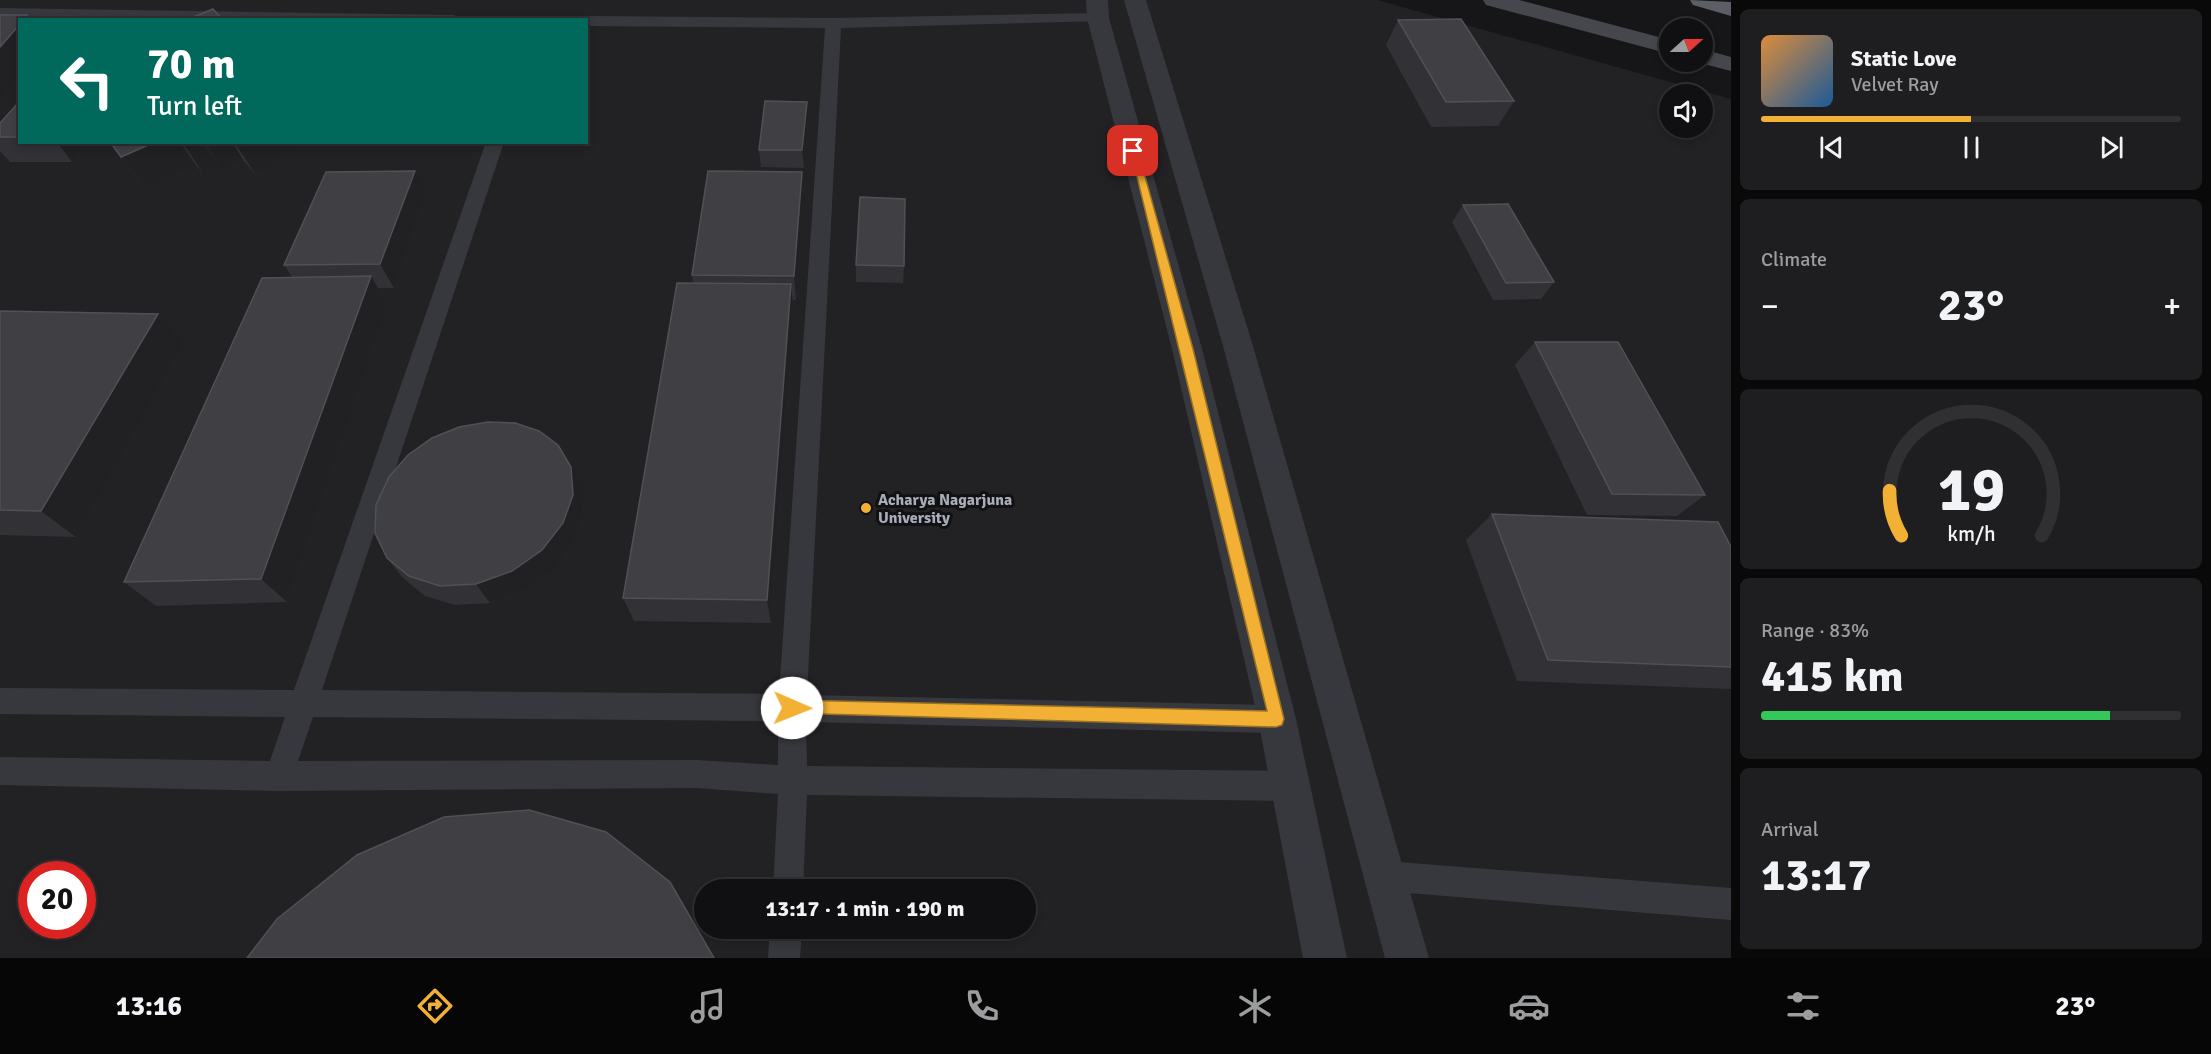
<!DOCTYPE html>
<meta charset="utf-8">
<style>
body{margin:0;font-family:Signika,sans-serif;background:#1e1e20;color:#f1f3f6;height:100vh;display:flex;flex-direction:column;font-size:22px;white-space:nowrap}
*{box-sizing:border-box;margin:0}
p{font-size:20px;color:#9c9d9f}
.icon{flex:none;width:33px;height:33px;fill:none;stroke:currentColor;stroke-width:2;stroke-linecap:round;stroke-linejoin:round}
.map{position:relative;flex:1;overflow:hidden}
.panel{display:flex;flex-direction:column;gap:9px;padding:9px;background:#09090a;width:480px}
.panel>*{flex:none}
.banner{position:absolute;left:18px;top:18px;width:570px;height:126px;border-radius:0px;box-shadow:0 3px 9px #0003,0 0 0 2px #303032;background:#00695c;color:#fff;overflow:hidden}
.needle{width:39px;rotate:69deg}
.controls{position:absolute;left:1659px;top:18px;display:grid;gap:12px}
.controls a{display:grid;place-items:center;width:54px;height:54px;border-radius:50%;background:#101012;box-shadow:0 3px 9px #0003,0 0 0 2px #303032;font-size:30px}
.speed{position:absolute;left:18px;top:861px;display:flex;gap:12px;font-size:30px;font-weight:700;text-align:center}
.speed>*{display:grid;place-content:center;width:78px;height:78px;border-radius:50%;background:#101012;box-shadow:0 3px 9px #0003,0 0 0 2px #303032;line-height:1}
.speed .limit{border:9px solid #d22;background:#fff;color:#111}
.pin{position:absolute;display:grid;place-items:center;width:51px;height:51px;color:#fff;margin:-26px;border-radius:12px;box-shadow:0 3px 9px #0006}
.me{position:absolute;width:66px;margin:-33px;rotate:91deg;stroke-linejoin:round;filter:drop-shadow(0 0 4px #0008)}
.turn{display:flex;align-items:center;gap:21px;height:126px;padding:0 30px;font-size:27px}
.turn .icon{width:78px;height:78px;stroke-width:2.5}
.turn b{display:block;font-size:42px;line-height:51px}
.big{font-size:45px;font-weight:700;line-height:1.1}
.panel .tile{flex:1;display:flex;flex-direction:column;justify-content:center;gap:9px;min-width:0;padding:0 21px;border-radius:9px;background:#1e1e20}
.panel .dial{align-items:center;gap:0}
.dial svg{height:156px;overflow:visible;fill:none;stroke:#303032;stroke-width:7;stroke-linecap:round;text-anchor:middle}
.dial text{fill:#f1f3f6;stroke:none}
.song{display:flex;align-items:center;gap:18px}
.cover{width:72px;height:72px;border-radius:9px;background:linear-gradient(135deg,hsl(30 70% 55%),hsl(210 70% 35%))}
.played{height:6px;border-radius:3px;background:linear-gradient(90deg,#f2b134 50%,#303032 50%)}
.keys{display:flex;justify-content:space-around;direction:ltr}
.heat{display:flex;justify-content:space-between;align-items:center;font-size:33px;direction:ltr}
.charge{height:9px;border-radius:4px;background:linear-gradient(90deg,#34c759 83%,#303032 0)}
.trip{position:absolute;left:694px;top:879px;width:342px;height:60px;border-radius:30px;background:#101012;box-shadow:0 3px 9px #0003,0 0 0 2px #303032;font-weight:700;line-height:60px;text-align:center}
.tabs{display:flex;height:96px;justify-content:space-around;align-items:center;background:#060607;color:#9c9d9f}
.tabs .icon{width:42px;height:42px}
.tabs .selected{color:#f2b134}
.tabs b{font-size:27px;color:#f1f3f6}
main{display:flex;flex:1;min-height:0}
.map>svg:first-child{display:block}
.built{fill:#222225;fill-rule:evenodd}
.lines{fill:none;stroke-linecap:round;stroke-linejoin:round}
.service{fill:#37383d;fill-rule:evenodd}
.minor{fill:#37383d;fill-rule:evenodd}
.secondary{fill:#45474d;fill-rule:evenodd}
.trunk{fill:#5b5e65;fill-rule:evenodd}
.wall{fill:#323236}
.shaded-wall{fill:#212124}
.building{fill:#3f3f44;stroke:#4f5156;stroke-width:1.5}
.route{fill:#f2b134;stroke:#9d7322;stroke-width:1.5}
.poi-dot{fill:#f2b134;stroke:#111113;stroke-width:2}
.labels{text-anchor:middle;stroke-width:6;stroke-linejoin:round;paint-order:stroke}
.poi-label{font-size:16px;font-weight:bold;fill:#a8adb8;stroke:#111113;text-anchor:start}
</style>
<main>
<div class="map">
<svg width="1731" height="958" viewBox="0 0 1731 958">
<rect width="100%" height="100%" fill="#161618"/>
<path class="built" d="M0,0h1377l354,99v859h-1731zM20,20h566v122h-566zM1670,94h32v34h-32zM32,874h50v52h-50zM705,890h321v38h-321z"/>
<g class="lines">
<path class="service" d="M0,8l454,7 8,5 -462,-2z
M1098,13l6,2 2,3 -2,3 -263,7 -34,667 470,10 10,4 4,10 -4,10 -10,4 -471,-11 1,44 481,5 10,5 5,10 -5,10 -10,5 -481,-6 -4,95h-30l5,-96 -82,-6 -417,3 -279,-6v-28l270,4 15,-44 -285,-3v-26l294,2 192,-548h18l-182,548 457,4 46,-666 -239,-2v-6h-7l7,-4 247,2zM313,717l465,4v44l-82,-5 -398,1z
M1385,861l346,27v32l-346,-29 -11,-4 -4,-11 4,-11z
M770,928h32l-2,30h-32z"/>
<path class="minor" d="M1086,0h22l1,18 93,331 94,370 51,239h-44l-45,-239 -86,-370 -85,-331z
M1124,0h22l107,346 176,612h-44l-162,-612z"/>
<path class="secondary" d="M1483,0h36l151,40v14l-184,-49z
M1702,49l29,8v14l-35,-9h6z"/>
<path class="trunk" d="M1690,0l41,2v14l-38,-11z"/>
</g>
<path class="wall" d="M1398,20l116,81 -16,25 -67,1 -45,-82z
M20,101v41h67l-15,20h-62l-10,-11v-28z
M808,119l-4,49 -43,-1 -2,-17z
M109,142h180l7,13 -41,19 -11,-13 -21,10 -4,-6 -16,8 -7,-8 -51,23z
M802,172l2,25 -8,103h-3l1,14 -23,309 -137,-2 -11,-23 70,-315 -1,-8z
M426,195l-32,93h-16l10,17 -101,297 -131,4 -32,-24 168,-305 -8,-12z
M1463,205l91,77 -13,17 -48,1 -41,-78z
M856,265l48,1 -1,17 -47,-1z
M0,311l158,3 26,29 -108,194 -76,-2z
M1535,342l170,153 -28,21 -90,-1 -72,-150z
M581,489l2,27 -9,27 -21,27 -29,20 -34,13 -35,2 -30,-9 -22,-18 -16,-20z
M1492,514l239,33v142l-214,-8 -51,-141z"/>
<path class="shaded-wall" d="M27,15l4,5h-8z
M20,24v48l-20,24v-49z
M807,102l1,17 -4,49 -2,-18z
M57,142h30l-15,20z
M155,142h25l16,23 -51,23 -24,-31z
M182,142h21l16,23 -16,8z
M204,142h28l12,19 -21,10z
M237,142h52l7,13 -41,19 -20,-31z
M415,171l11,24 -32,93 -14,-24z
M802,172l2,25 -8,103 -2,-24z
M371,276l17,29 -101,297 -26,-23z
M791,284l3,30 -23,309 -4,-23z
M158,314l26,29 -108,194 -35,-26z
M571,467l10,22 2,27 -9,27 -21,27 -29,20 -34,13 -14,-19z
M670,882l10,12 37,64h-3z"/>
<path class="building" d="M213,9l10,11h-37z
M0,15h27l-4,5h-3v4l-20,23z
M1461,19l53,82 -68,1 -48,-82z
M20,101v36h-20v-14z
M765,101l42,1 -5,48h-43z
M110,142h45l-34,15z
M415,171l-35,93 -96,1 42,-93z
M708,171l94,1 -8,104 -102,-1z
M860,197l45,2 -1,67 -48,-1z
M1508,204l46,78 -48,1 -43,-78z
M371,276l-110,303 -137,3 138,-304z
M677,283l114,1 -24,316 -144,-2z
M0,311l158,3 -117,197 -41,-1z
M1535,342h83l87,153 -93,-1z
M488,422l27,1 24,8 19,14 13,22 2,28 -10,28 -21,27 -30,21 -36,13 -36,2 -31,-10 -22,-18 -12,-25 1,-28 13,-28 19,-22 24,-17 27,-11z
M1492,514l226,8 13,25v120l-183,-7z
M529,810l77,22 64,50 44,76h-467l30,-39 80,-64 87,-38z"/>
<path class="route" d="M1130,148l8,3 55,198 91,370 -2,6 -6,2 -489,-14 -3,-5 3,-6 5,-2 475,11z"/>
<circle class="poi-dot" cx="866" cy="508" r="6"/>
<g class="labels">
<g class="poi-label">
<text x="878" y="505">Acharya Nagarjuna<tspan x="878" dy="18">University</tspan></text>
</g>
</g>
</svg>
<div class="controls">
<a><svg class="needle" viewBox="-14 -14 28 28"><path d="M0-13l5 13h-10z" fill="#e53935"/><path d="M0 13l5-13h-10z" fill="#9c9d9f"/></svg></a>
<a><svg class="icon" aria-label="sound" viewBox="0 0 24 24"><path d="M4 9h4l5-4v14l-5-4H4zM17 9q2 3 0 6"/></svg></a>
</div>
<div class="speed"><div class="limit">20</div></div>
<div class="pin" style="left:1133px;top:151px;background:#d93025"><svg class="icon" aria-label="arrive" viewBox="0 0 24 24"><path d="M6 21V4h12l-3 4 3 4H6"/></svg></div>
<svg class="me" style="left:792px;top:708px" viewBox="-20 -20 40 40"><circle r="19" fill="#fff"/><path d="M0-13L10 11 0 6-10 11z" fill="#f2b134"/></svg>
<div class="trip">13:17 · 1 min · 190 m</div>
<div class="banner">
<div class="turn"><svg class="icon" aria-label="left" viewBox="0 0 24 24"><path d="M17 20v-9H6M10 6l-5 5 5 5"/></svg><div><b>70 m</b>Turn left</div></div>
</div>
</div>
<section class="panel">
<div class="tile">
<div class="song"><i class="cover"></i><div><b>Static Love</b><p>Velvet Ray</p></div></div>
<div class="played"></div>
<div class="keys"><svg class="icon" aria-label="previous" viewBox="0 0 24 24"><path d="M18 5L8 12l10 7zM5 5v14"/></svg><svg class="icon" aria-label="pause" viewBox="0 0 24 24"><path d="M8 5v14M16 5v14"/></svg><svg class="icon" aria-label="next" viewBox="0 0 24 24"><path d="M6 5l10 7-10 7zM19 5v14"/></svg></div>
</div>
<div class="tile"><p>Climate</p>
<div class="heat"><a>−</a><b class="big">23°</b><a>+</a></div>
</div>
<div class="tile dial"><svg viewBox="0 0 100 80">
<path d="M14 69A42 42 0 1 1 86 69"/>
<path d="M14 69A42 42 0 0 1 8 46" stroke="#f2b134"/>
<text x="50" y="56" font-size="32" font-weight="700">19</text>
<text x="50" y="72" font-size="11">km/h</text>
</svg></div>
<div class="tile"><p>Range · 83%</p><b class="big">415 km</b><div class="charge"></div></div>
<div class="tile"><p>Arrival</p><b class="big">13:17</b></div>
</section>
</main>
<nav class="tabs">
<b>13:16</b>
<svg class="icon selected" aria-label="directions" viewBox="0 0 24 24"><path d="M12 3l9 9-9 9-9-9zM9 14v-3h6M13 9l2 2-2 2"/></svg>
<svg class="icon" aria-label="music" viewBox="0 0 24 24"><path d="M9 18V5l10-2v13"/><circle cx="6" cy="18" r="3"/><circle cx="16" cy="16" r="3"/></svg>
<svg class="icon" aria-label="phone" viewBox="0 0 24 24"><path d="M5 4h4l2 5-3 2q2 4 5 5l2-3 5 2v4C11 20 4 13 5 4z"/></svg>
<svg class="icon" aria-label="climate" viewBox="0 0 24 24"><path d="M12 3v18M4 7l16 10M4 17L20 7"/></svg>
<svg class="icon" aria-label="car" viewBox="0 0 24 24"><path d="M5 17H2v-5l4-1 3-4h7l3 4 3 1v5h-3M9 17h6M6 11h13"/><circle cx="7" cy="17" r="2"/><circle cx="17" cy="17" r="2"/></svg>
<svg class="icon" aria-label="filters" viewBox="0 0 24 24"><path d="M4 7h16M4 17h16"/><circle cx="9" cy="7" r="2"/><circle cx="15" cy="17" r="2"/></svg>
<b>23°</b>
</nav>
